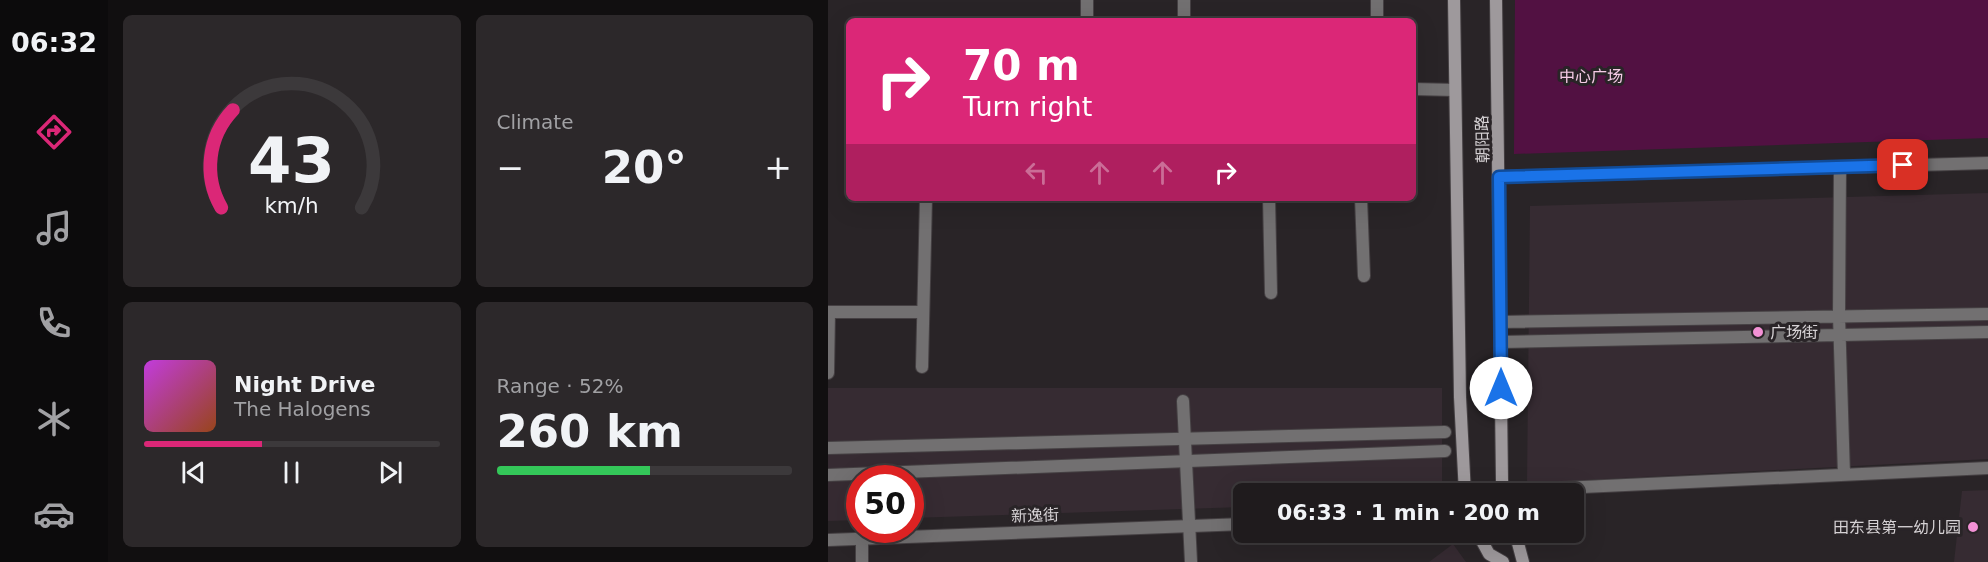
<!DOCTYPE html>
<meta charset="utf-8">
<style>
body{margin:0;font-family:"DejaVu Sans","Noto Sans SC",sans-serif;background:#2c282a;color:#f1f3f6;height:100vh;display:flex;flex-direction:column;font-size:22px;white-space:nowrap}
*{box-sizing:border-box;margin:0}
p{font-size:20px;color:#a1a1a4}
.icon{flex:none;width:33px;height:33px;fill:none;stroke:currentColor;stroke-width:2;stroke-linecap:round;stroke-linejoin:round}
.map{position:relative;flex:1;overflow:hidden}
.panel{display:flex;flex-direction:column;gap:15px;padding:15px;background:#110f10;width:720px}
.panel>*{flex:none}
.top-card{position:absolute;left:18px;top:18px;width:570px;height:183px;border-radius:9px;box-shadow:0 6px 24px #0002,0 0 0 2px #3c393b;background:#db2777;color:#fff;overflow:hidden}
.speed{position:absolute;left:18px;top:465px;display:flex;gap:12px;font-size:30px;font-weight:700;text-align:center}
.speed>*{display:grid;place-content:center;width:78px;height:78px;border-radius:50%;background:#1f1b1d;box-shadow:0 6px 24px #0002,0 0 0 2px #3c393b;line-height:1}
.speed .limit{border:9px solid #d22;background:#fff;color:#111}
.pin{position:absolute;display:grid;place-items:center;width:51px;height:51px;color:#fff;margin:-26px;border-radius:12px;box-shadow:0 3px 9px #0006}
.me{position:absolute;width:66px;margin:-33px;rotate:0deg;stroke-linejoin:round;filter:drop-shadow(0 0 4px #0008)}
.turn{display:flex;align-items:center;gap:21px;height:126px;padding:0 18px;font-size:27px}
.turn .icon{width:78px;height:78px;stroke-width:2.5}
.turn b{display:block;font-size:42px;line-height:51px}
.lanes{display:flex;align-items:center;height:57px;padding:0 18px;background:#0003;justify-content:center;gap:30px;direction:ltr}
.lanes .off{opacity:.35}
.big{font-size:45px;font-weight:700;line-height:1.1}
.panel .card{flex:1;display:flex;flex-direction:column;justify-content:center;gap:9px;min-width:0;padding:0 21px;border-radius:9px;background:#2c282a}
.panel .dial{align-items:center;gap:0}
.dial svg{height:156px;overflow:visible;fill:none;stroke:#3c393b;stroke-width:7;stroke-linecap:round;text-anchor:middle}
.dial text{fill:#f1f3f6;stroke:none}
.song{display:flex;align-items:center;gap:18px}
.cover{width:72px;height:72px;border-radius:9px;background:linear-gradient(135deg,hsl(290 70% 55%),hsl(20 70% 35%))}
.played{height:6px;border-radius:3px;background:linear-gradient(90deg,#db2777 40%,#3c393b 40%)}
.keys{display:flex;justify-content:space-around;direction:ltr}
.heat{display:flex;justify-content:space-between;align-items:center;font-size:33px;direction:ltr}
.charge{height:9px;border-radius:4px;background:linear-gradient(90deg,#34c759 52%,#3c393b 0)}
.panel .tiles{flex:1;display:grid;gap:15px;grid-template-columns:repeat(2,1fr)}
.trip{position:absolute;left:405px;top:483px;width:351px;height:60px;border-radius:9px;background:#1f1b1d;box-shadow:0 6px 24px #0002,0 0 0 2px #3c393b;font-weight:700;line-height:60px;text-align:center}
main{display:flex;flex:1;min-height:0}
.tab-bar{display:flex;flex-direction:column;width:108px;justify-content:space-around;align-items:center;background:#0c0b0c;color:#a1a1a4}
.tab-bar .icon{width:42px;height:42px}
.tab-bar .on{color:#db2777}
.tab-bar b{font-size:27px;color:#f1f3f6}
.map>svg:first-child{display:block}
.built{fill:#362b32}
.green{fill:#521142}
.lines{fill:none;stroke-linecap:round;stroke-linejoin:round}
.pedestrian-casing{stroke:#454043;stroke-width:14}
.minor-casing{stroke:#454043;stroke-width:14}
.tertiary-casing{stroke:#454043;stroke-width:14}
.secondary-casing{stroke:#454043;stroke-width:14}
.pedestrian{stroke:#727071;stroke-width:12}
.minor{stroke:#727071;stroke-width:12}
.tertiary{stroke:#727071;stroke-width:12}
.secondary{stroke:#9e999c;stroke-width:12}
.route-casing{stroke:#114b97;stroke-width:15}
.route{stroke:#1a73e8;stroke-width:10}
.poi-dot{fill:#f391d5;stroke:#292427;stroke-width:2}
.labels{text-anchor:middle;stroke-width:6;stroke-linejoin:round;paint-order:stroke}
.park-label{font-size:16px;fill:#f5cbe6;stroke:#292427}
.street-label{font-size:16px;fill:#d6d2d5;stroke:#292427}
.poi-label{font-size:16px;fill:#d6d2d5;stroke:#292427;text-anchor:start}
</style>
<main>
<nav class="tab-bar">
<b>06:32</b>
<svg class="icon on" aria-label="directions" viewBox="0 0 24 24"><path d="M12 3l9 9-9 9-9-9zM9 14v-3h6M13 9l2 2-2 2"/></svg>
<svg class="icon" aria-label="music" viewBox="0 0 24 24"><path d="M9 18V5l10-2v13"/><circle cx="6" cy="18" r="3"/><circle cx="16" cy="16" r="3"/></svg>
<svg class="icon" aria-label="phone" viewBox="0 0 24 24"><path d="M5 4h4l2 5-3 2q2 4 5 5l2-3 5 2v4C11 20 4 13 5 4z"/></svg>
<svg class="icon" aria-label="climate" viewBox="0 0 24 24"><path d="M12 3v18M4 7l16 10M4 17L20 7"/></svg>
<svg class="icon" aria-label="car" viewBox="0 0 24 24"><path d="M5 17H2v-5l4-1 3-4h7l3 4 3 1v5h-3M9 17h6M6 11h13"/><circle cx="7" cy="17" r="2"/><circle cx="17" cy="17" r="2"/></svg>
</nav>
<section class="panel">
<div class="tiles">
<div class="card dial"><svg viewBox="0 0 100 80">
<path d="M14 69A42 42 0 1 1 86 69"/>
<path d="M14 69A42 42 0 0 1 20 19" stroke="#db2777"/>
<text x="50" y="56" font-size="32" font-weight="700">43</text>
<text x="50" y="72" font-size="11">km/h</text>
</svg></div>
<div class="card"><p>Climate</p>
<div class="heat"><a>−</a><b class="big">20°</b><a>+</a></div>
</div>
<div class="card">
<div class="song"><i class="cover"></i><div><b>Night Drive</b><p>The Halogens</p></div></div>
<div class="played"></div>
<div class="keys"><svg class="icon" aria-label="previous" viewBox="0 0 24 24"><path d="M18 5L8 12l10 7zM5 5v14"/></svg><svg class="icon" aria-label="pause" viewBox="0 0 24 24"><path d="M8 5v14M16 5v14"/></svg><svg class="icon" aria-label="next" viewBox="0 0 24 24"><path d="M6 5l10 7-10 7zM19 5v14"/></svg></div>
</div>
<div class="card"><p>Range · 52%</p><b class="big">260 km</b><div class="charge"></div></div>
</div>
</section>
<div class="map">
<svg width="1160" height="562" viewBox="0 0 1160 562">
<rect width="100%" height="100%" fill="#292427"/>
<path class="built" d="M1160,193v266l-461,24 3,-277z
M0,388h614v105l-198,1 -1,13 -332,11 -1,-40h-50l-1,42 -31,1z
M1160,490v72h-34l8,-71z
M625,544l13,18h-37z"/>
<path class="green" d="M687,0h473v138l-474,16z"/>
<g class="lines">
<g class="pedestrian-casing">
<path id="pedestrian" d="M1012,167l-1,149 5,159
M673,322l487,-8
M673,342l487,-10
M0,448l617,-16
M0,475l617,-24
M693,490l467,-22"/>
</g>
<g class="minor-casing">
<path id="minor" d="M356,0v21
M549,0v21
M259,21v-21
M585,89l42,1
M441,198l2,95
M533,198l3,78
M94,367l4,-169
M0,373l1,-61h94
M355,401l8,161
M34,538v24"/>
</g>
<g class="tertiary-casing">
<path id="tertiary" d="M671,177l489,-14
M0,540l416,-16"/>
</g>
<g class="secondary-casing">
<path id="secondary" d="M626,0l6,397 5,97
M668,0l6,481 3,13
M649,532l12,22 14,8
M687,532l8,30"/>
</g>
<use href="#pedestrian" class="pedestrian"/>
<use href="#minor" class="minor"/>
<use href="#tertiary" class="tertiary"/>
<use href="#secondary" class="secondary"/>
</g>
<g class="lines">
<g class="route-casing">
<path id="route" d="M673,388l-2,-211 404,-12"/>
</g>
<use href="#route" class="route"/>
</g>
<g class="poi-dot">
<circle cx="930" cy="332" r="6"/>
<circle cx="1145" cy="527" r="6"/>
</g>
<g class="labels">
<g class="park-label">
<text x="763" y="82">中心广场</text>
</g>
<g class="street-label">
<text transform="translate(654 139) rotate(-91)" y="6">朝阳路</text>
<text transform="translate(207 515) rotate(-2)" y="6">新逸街</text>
</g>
<g class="poi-label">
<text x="942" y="338">广场街</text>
<text x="1133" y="533" text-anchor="end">田东县第一幼儿园</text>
</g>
</g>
</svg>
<div class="speed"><div class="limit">50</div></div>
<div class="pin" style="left:1075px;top:165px;background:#d93025"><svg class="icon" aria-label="arrive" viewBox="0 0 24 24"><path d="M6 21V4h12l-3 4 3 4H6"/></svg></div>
<svg class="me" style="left:673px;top:388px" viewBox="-20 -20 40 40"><circle r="19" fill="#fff"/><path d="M0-13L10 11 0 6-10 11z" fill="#1a73e8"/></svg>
<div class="trip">06:33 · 1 min · 200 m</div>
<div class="top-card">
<div class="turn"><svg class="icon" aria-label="right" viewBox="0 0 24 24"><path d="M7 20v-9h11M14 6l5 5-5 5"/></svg><div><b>70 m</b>Turn right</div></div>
<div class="lanes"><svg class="icon off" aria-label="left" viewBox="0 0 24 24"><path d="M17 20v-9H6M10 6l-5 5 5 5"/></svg><svg class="icon off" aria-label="ahead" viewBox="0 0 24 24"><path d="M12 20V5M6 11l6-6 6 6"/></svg><svg class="icon off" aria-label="ahead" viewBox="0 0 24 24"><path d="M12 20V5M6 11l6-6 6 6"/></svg><svg class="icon" aria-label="right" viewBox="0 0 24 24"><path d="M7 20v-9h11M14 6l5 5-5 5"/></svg></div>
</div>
</div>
</main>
